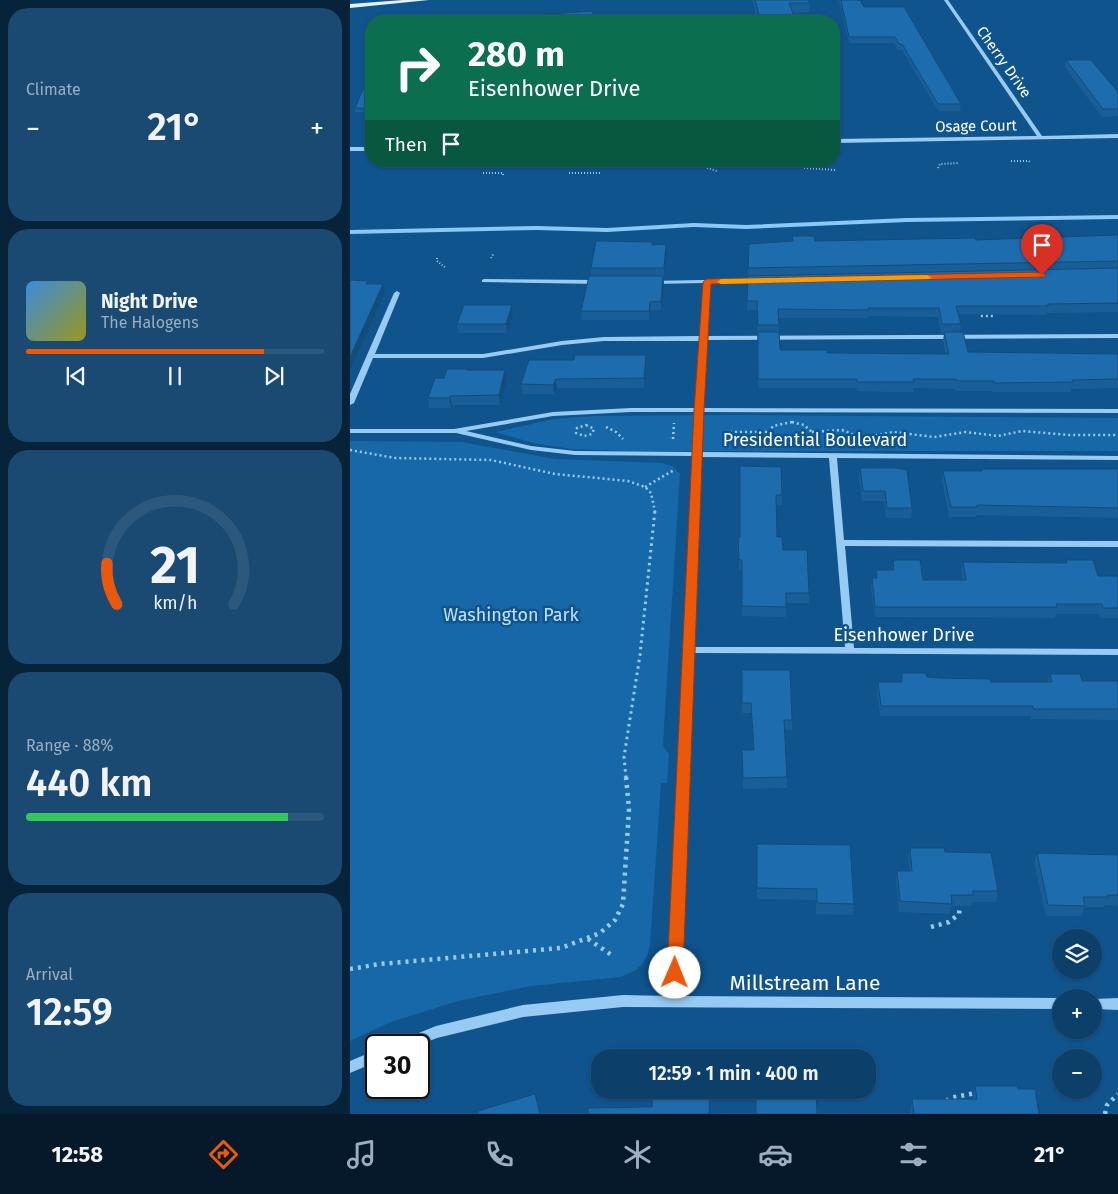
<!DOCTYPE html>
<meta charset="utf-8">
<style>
body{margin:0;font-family:"Fira Sans",sans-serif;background:#1a4a72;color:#f1f3f6;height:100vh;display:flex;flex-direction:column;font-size:19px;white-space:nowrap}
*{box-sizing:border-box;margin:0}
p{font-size:16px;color:#9aafc1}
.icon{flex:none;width:28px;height:28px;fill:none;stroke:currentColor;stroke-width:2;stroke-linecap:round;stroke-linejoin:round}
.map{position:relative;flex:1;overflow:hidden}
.drawer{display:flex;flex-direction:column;gap:8px;padding:8px;background:#07233a;width:350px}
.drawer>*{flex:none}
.guide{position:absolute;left:15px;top:15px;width:475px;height:152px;border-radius:20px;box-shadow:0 1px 4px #0004,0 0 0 1px #2c587e;background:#0b6e4f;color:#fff;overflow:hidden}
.tools{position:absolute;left:702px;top:929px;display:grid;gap:10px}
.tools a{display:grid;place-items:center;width:50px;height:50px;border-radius:50%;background:#0c3f6a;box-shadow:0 1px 4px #0004,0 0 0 1px #2c587e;font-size:25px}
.speed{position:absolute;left:15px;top:1034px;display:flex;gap:10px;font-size:25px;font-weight:700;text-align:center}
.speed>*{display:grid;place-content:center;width:65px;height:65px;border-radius:50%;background:#0c3f6a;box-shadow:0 1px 4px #0004,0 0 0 1px #2c587e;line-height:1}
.speed .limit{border:2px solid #111;border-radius:8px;background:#fff;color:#111}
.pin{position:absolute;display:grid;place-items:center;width:42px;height:42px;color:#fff;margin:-51px -21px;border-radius:50% 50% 50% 0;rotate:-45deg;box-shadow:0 0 5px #0007}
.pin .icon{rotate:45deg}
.me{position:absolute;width:55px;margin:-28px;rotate:1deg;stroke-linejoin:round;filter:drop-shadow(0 0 4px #0008)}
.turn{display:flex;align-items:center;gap:18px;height:105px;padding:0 20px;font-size:22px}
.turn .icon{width:65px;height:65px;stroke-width:2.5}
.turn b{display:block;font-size:35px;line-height:42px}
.then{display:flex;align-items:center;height:48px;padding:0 20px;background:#0003;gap:10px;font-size:19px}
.big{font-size:38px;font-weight:600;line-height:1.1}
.drawer .tile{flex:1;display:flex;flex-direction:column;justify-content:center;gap:8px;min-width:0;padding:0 18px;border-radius:20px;background:#1a4a72}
.drawer .dial{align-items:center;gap:0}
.dial svg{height:130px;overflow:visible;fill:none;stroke:#2c587e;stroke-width:7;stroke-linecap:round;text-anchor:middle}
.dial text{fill:#f1f3f6;stroke:none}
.song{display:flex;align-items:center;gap:15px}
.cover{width:60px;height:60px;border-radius:8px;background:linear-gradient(135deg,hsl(210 70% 55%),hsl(60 70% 35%))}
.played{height:5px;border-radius:2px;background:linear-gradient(90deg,#ea580c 80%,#2c587e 80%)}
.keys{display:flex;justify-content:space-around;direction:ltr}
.heat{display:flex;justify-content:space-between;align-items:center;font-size:28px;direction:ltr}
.charge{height:8px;border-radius:4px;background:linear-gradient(90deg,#34c759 88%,#2c587e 0)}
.trip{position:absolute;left:241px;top:1049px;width:285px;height:50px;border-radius:20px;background:#0c3f6a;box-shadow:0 1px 4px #0004,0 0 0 1px #2c587e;font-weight:600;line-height:50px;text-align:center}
.dock{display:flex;height:80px;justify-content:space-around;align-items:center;background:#05192a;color:#9aafc1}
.dock .icon{width:35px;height:35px}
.dock .current{color:#ea580c}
.dock b{font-size:22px;color:#f1f3f6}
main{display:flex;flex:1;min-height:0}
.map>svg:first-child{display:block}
.green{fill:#1768a9}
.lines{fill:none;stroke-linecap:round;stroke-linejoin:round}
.stream{fill:#89c8f7;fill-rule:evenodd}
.path-far3{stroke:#98cbf3;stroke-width:2;stroke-dasharray:1 2;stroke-linecap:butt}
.path-far2{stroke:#98cbf3;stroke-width:2.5;stroke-dasharray:2 3;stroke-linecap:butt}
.path-far1{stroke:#98cbf3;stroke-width:3;stroke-dasharray:2.5 4;stroke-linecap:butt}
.path{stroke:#98cbf3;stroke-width:4.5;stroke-dasharray:3 5;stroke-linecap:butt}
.minor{fill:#98cbf3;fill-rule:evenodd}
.major{fill:#e4f1ff;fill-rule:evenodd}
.wall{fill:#195e96;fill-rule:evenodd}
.shaded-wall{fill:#144c7a}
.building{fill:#1d6dae;stroke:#144c7a}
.route{fill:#ea580c;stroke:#983908}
.slow{fill:#f59e0b}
.labels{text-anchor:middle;stroke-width:5;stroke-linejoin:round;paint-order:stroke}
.far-street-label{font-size:15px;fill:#fff;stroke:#10548e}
.street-label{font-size:18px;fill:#fff;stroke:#10548e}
.park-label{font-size:18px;fill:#bfe2fe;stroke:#10548e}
.near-street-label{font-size:21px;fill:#fff;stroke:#10548e}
</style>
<main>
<section class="drawer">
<div class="tile"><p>Climate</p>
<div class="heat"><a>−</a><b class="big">21°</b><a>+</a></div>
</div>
<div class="tile">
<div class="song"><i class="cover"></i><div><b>Night Drive</b><p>The Halogens</p></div></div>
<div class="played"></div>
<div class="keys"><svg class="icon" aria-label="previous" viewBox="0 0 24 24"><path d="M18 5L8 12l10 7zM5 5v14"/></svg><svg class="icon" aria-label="pause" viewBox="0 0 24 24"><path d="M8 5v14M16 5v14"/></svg><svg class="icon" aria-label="next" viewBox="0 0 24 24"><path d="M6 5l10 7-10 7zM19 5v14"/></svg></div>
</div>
<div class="tile dial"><svg viewBox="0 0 100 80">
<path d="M14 69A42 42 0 1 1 86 69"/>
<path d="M14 69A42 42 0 0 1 8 44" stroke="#ea580c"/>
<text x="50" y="56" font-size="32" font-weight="700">21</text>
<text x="50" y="72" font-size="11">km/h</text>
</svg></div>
<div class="tile"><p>Range · 88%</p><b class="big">440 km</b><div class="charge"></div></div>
<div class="tile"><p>Arrival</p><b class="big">12:59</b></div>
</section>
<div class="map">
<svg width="768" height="1114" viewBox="0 0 768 1114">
<rect width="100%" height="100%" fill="#10548e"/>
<path class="green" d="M381,415l387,3v33h-491l-56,-2 -38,-6 -38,-11 59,-13 41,-3z
M0,441l111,1 94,17 107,4 10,3 8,8 -16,252 -1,20 6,8 -2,29h-6l-11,161 -3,12 -5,8 -6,6 -15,7 -90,9 -73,15 -67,21 -41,19z"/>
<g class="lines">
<path class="stream" d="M768,215v4l-211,3 -161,7 -52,-2 -87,5 -70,-2 -187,4v-4l187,-4 70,2 87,-5 52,2 161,-7z"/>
<path class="path-far3" d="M661,161h18l2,2
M357,168l10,3
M454,168l31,2
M588,168l2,-4 19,-1
M133,173h20v2
M219,173h32
M87,258v3l9,7
M141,258l3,-5"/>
<path class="path-far2" d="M629,312l1,4h13
M442,422l12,3 8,7 -1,5c-14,8 -32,11 -42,-5l4,-6z
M236,425l8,4 -2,5 -8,2 -8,-3 1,-5z
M256,427l10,5 7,7
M375,432h44
M462,432l30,-2 20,8 31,-6 41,5 32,-5 32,4 24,-5 47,4h49
M323,439l1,-16
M0,450l45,8 96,2 64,14 73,7 17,6 6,6 4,19
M295,487l29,-17"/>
<path class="path-far1" d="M276,778l-2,-21 16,-102 15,-145"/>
<path class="path" d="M581,927l18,-5 10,-8 1,-8
M238,939l25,17
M0,969l30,-5 181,-16 39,-15 15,-13 8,-16 6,-95 -3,-32
M597,1101l2,-3 27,-5
M755,1114l2,-9 11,-11"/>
<path class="minor" d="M594,0h4l94,136 76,-2v4l-284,5v-4l203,-3z
M0,147h21v4h-21z
M134,279l114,1 3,2 -3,2 -116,-2v-2z
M408,279l2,1v2l-50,1 -3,53 411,-2v4l-411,2 -4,68 415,1v4l-415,-1 -2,40 417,4v4l-281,-2 7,82 274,1v6l-273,-1 9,102 264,1v6l-425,-2 -13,343 381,2v11l-438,-2 -100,10 -86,21 -18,7h-21l1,-4 37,-15 87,-21 100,-10 45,1 25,-540 -118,-1 -44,-5 -75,-17h-106v-4h104l99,-17 78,-4h64l5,-67h-96l-42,4 -79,13h-110l-19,45 -4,2v-11l44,-101 3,-2 3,2 -25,61h108l79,-13 42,-4 96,-1 4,-53 -53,1 -2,-1v-2zM281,412h64l-2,40 -118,-1 -44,-5 -65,-15 87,-15zM351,457l128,1 16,189h-151z
M768,998v12l-24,-1v-10z
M26,1050v12l-26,11v-12z"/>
<path class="major" d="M53,0h26l-79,8v-4z"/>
</g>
<path class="wall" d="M402,0h56l2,3 -1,9 -16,1 -36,5z
M489,0h21l4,7h40l57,97 -1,7h-22l-36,-61h-4l-4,-7h-45z
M716,60l52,32v24l-16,1 -37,-50z
M21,86v26h-16v-4z
M768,235v77l-71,1v2l-89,-1 3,10 -1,8 8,20 150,2v34l-47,1v3h-78l-1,-1h-37v-2l-42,-1v4h-23l-33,-1 -1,-3h-98l-1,-78h-10l2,-66 43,-3v-5l23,5 161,-1zM518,316l70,1 3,16h3l-1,8 3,13 -119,-1 -47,-3 -1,-18 -1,-14h90z
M316,244v9l-2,24h-1l1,8 -3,25h-11l-1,10h-67l-1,-9 10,-35v-8l61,-23z
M162,305l1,9 -6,19h-48l-2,-9z
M296,364l-2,24h-87l-3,6h-31l-2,-10z
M117,370l40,9 -7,26h-48l-1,3h-22l-1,-10 16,-20z
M390,466l42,29v10h-6l1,32 6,13 26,43v10h-23v14l-44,-1v-46h-3l-1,-23v-10h2z
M510,468l52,40 -1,10h-25l-2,-17h-22l-3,-23z
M632,469h136v49l-142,-3v2h-27l-7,-36 1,-10h38z
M543,560l30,20h40l-2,-8 2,-10 102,1 1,-3 32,16h20v42h-17l-2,-4h-43l-1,4 -180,-1 -4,-29 1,-10h3l1,-8h16z
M392,670l50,50v10h-7l2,47v11l-44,1 -1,-39h11l-2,-37h-9z
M700,674l32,7h36v39l-87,-1v-3h-151l-3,-24 1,-10h23l26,-5 64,5h57z
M407,844l97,60 -1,11 -37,-1v-14l-59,-1z
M560,848l35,4 53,39 -2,11h-24l-1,4h-20l-1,8 -51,-2 -3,-30 1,-11h13l-2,-12z
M687,853l81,2v51l-13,-1 -1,2h-20l-2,9h-36l-12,-53z
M625,1086l43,3 21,25h-129l2,-15h60z"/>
<path class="shaded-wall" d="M316,244v9l-2,24v-9z
M313,276l1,9 -3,25v-9z
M33,284l2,9 -35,77v-13z
M300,302v8l-1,10v-9z
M162,305l1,9 -6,19 -1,-9z
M296,355v9l-2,24v-10z
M155,370l2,9 -7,26 -1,-10z
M206,379l1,9 -3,6 -1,-9z
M100,396l2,9 -1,3 -2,-10z"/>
<path class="building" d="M405,0h53l2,3h-21l7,18h-89v-1l53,-2z
M491,0h19l4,7h40l57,97h-23l-36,-60h-3l-4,-7h-46z
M242,11l5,10h-60l-2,-6z
M716,60h25l27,32v17h-15z
M21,86v22h-16l9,-21z
M768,235v26l-370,7 1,-24 44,-3 -1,-5h22l1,5 160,-3 1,2z
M246,241l56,1v3l14,-1 -2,24h-73z
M768,268v35l-70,1v2h-92l5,18h-19l-3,-16h-71l1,2 -91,-1 1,16h-21l-1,-24h-10l1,-25z
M239,276h74l-2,25 -11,1 -1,9h-68z
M0,280l18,1 -2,3h17l-33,73z
M114,305h48l-6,19h-49z
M408,332h21l1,18h47v3l122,1 -5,-22h19l5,20 150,2v25l-46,1 1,2 -79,1v-2h-37l-1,-2h-43l1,3h-57v-3h-99z
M225,355h71l-2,23 -88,1 -3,6 -32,-1 8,-24h45z
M97,369h20v1h38l-6,25 -49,1 -1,2h-21l7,-20h9z
M390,466l41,1 1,28h-6l1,42h5l1,13h24l2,43h-23v14l-44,-1v-46h-3l-1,-23h2z
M510,468h36l11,2 5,38h-25l-2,-17h-22z
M632,469h136v39l-141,-3v2h-26l-8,-36h39z
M543,560h27l3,20h43l-3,-18 104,1 -1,-3h27l5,16h20v32h-15l-1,-4h-46l1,3h-182l-3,-29h5l-1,-8h18z
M392,670h48l2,50h-8l3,57 -44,1 -1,-28h12l-3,-47h-9z
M552,673h24l1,4 12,1 51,1 1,3h61l-2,-8h30l2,7h36v28h-85v-3h-152l-3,-24h24z
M407,844l93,1 4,59 -37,-1v-14l-60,-1z
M560,848h34l1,4 46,1 7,38h-25v4h-22l1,9 -52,-3 -3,-30h15z
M687,853l81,2v40h-11l1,2h-25l2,9 -37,-1z
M625,1086h42l1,3h17l4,25h-125l-2,-15h65z
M303,1090h57l-1,24h-121v-6l64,-1z
M406,1090h60l1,24h-61z
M185,1094l5,20h-62v-3z"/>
<path class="route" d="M692,272l4,3 -2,2 -333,7 -7,126 -21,563 -3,5 -5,2 -6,-2 -2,-5 27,-563 9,-128 4,-3z"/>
<path class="slow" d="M577,275l4,2 -1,2 -209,5 -4,-2 4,-3z"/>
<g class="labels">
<g class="far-street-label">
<text transform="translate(654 62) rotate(55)" y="5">Cherry Drive</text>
<text transform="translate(626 126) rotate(-1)" y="5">Osage Court</text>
</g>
<g class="street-label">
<text x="465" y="446">Presidential Boulevard</text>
<text x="554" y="641">Eisenhower Drive</text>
</g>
<g class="park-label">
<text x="161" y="621">Washington Park</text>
</g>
<g class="near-street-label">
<text x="455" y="990">Millstream Lane</text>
</g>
</g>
</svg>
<div class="tools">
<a><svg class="icon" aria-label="layers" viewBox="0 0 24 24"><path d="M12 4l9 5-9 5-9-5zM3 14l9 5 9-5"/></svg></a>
<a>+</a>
<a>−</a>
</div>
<div class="speed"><div class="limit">30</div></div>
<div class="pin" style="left:692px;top:275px;background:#d93025"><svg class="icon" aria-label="arrive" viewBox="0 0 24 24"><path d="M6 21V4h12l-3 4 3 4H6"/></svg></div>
<svg class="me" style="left:325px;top:973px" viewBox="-20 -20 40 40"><circle r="19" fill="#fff"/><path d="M0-13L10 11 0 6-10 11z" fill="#ea580c"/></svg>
<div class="trip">12:59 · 1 min · 400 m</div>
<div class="guide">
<div class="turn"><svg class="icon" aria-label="right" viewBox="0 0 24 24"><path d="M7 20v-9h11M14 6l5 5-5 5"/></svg><div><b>280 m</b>Eisenhower Drive</div></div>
<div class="then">Then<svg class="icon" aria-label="arrive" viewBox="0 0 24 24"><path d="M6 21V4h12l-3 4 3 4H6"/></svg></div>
</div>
</div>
</main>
<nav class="dock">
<b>12:58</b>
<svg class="icon current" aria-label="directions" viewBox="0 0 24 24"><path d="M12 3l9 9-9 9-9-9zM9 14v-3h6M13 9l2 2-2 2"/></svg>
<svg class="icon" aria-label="music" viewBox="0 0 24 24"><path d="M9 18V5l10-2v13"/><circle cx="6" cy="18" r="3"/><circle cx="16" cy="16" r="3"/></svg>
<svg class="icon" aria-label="phone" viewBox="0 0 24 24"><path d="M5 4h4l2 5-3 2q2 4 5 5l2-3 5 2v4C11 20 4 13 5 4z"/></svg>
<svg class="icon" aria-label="climate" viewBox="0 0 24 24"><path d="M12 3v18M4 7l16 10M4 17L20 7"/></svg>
<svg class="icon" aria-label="car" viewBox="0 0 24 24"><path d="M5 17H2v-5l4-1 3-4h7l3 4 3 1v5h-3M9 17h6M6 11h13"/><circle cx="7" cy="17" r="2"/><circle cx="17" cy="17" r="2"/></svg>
<svg class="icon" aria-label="filters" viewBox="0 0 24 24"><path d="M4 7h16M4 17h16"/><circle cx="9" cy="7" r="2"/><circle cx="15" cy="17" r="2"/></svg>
<b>21°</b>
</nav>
